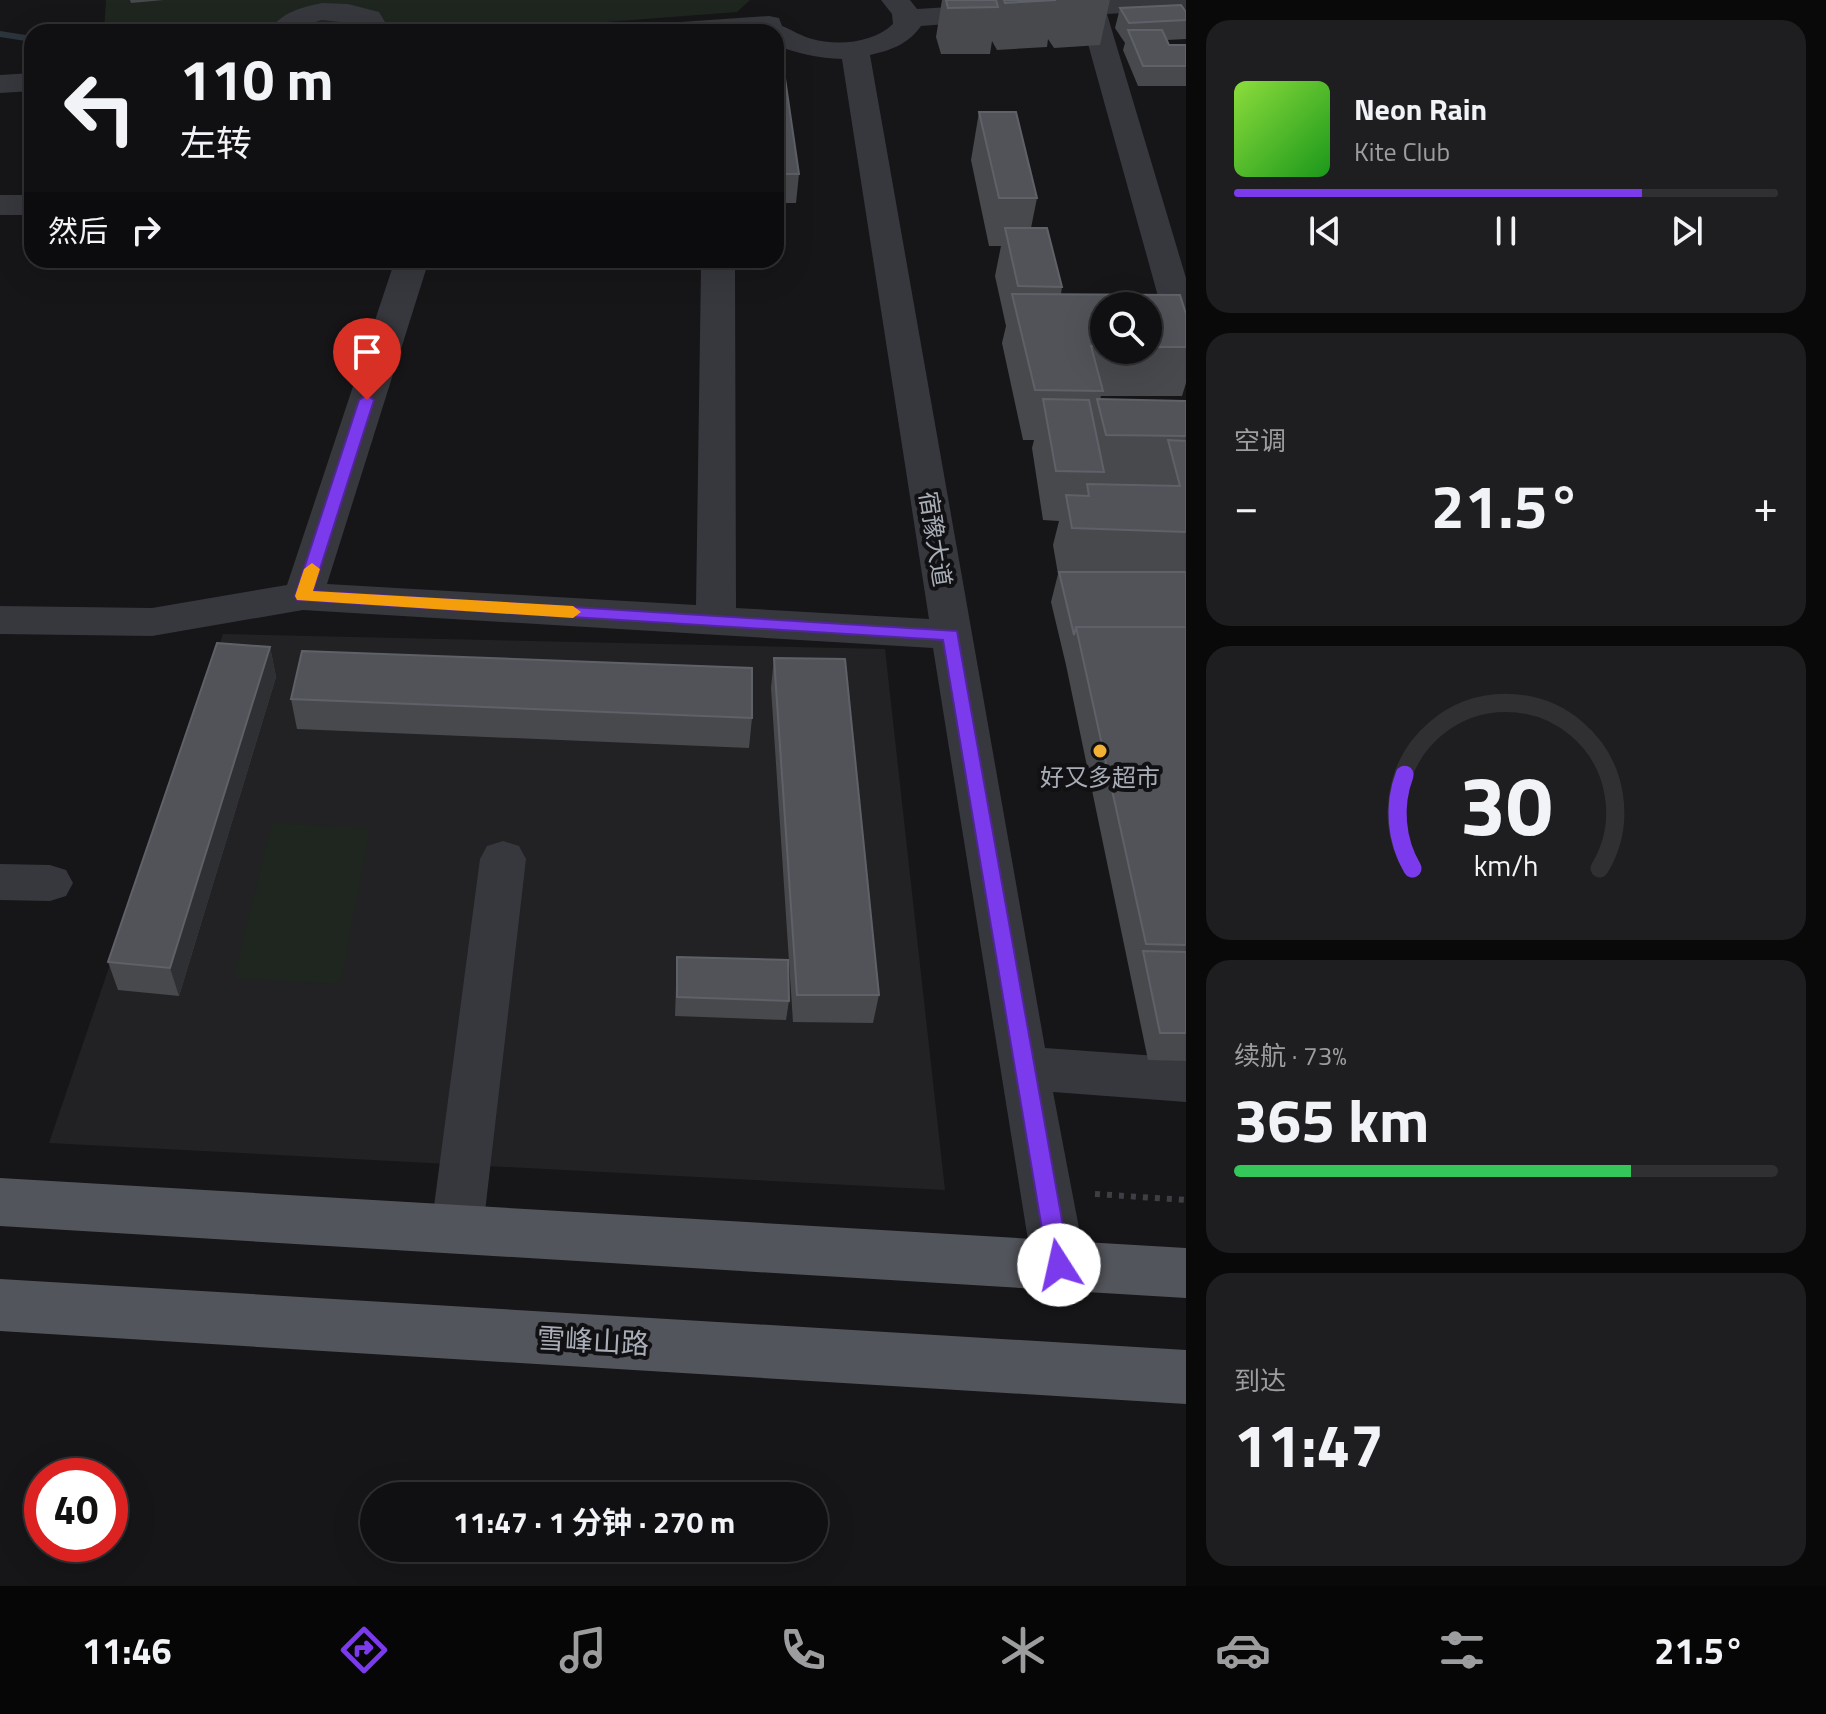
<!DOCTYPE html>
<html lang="zh">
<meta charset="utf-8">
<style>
body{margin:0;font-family:"Titillium Web","Noto Sans SC",sans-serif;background:#1e1e20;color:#f1f3f6;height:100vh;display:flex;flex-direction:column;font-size:30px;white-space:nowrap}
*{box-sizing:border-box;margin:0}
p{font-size:26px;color:#9c9d9f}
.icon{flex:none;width:44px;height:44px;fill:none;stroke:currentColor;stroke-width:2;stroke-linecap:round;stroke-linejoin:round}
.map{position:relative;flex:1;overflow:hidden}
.panel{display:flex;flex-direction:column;gap:20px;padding:20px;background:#09090a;width:640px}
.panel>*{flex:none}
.top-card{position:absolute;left:24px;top:24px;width:760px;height:244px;border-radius:24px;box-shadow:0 8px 32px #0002,0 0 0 2px #303032;background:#101012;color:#f1f3f6;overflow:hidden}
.controls{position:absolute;left:1090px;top:292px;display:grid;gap:16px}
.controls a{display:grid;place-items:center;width:72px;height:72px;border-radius:50%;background:#101012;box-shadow:0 8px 32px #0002,0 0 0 2px #303032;font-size:40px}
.speed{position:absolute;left:24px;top:1458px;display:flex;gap:16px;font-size:40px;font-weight:700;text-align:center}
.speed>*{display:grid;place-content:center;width:104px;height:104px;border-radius:50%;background:#101012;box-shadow:0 8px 32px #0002,0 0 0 2px #303032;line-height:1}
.speed .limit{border:12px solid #d22;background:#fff;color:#111}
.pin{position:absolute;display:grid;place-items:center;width:68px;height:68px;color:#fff;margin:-82px -34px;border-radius:50% 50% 50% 0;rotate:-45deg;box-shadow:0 0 8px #0007}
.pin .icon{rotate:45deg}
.me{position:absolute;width:88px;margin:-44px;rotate:350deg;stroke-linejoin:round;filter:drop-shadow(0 0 6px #0008)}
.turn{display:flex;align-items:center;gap:28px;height:168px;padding:0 24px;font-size:36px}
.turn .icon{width:104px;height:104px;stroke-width:2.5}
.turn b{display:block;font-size:56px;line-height:68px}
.then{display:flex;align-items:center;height:76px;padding:0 24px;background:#0003;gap:16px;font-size:30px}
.big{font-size:60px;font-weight:700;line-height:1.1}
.panel .tile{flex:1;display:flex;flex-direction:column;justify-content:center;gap:12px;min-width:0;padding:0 28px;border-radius:24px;background:#1e1e20}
.panel .dial{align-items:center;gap:0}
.dial svg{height:208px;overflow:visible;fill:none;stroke:#303032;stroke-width:7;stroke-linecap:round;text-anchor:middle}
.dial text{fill:#f1f3f6;stroke:none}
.song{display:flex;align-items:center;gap:24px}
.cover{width:96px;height:96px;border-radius:12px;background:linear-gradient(135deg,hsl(90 70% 55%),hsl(120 70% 35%))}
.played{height:8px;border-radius:4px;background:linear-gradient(90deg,#7c3aed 75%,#303032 75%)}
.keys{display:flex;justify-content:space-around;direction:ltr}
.heat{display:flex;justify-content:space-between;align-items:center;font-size:44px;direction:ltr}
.charge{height:12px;border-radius:6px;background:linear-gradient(90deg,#34c759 73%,#303032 0)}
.trip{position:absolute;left:360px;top:1482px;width:468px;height:80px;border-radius:40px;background:#101012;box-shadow:0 8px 32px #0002,0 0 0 2px #303032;font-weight:700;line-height:80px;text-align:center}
.menu{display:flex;height:128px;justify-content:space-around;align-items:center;background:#060607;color:#9c9d9f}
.menu .icon{width:56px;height:56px}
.menu .current{color:#7c3aed}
.menu b{font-size:36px;color:#f1f3f6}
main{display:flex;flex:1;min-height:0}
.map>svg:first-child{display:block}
.built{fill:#222225}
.green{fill:#1e261f}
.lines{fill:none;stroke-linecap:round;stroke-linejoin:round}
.stream{fill:#2c353c;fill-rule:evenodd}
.path{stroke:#3d3f44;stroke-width:6;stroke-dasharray:5 7;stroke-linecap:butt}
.minor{fill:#37383d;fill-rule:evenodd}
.major{fill:#53555c;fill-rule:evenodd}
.wall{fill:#47494d;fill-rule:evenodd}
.shaded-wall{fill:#2f3033}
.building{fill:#525359;stroke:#5f6168;stroke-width:2}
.route{fill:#7c3aed;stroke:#51269a;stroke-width:2}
.slow{fill:#f59e0b}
.poi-dot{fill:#f2b134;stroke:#111113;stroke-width:3}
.labels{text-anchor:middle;stroke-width:8;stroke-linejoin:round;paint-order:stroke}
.street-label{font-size:24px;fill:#a8adb8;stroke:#111113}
.poi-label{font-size:24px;fill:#a8adb8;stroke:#111113}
.near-street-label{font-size:28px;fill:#a8adb8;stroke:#111113}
</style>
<main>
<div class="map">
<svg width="1186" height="1586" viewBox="0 0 1186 1586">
<rect width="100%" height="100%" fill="#161618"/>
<path class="built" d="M223,634l662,15 60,541 -896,-47z"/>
<path class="green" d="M106,0h644l-13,12 -261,20h-372z
M272,823l98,6 -30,155 -106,-6z"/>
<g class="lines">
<path class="stream" d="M0,31l32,5v6l-32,-5z"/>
<path class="path" d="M1095,1194l91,6"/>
<path class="minor" d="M881,0h29l7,9 80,-5 10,2 4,6 -4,6 -10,2 -76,6c-13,18 -29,24 -51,29l175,993 141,10v44l-133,-10 33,173 -8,18 -19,7 -19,-7 -8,-18 -99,-617 -630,-38 -151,26 -152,-2v-28l152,2 135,-23 108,-325h34l-102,324 369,21 5,-337 -5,-8h34l5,8 1,340 193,11 -87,-560c-23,-1 -45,-5 -66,-14v-13h-124l4,-6 10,-3 103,-7 10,2 3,8c10,4 19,10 30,13 25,7 62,4 81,-15l-1,-10z
M1061,0h125v9l-79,5 79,264v68l-12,-3 -5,-7 -89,-321 -28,-1 -4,-6 4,-6z
M322,3l26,1 31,8 12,20h-28l-5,-8 -36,-4 -14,4 -11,8h-29c14,-20 31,-24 54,-29z
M32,73v18l-32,2v-18z
M0,195h32v20h-32z
M503,841l16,5 7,13 -43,370 -7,17 -19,7 -19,-7 -7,-17 49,-370 7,-13z
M0,864l50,1 16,5 7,13 -7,13 -16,5 -50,-1z"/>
<path class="major" d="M0,1178l1186,70v50l-1186,-72z
M0,1279l1186,71v54l-1186,-73z"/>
</g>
<path class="wall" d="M130,0h34l-33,3z
M942,0h168l-10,45 -46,3 -6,-9 -1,8 -50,3 -5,-9 -2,13h-49l-5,-17z
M1120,8l66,4v27l-19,1 2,5h17v41h-48l-15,-36 2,-7 -10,-15z
M776,51l23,123 -3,29h-20z
M979,112h37l21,86 -6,30h16l15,59 -1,7 119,1 6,19v69l-4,13h-81l-1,4 86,1v660l-38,-1 -82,-395 -15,-63 7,-28 -5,-29 6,-24 -16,-1 -11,-72 2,-8h-11l-21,-97 4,-17 -11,-50 6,-30h-12l-18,-86zM1104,306h44v44h-44z
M270,647l6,30 -97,319 -61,-6 -10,-28z
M774,658l105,337 -6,28 -80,-1 -22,-334z
M291,699l461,19 -3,30 -452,-19z
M677,957l112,44 -3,19 -111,-4z"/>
<path class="shaded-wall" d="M270,647l6,30 -97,319 -9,-28z"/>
<path class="building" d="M946,0h50l2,7 -50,1z
M1004,0h52l-51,3z
M1181,5l5,7v8l-57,3 -9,-15z
M1128,30h34l7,15h17v21h-43z
M776,51h5l18,123h-23z
M979,112h37l21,86h-38z
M1005,228h42l15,59 -44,-1z
M1012,294l168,1 6,19v33h-38v-41h-44v40h-13l12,45 -68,-1z
M1043,399l46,1 15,72 -48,-1z
M1097,399l89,2v35l-80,-1z
M1168,440l18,1v91l-114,-4 -6,-33 23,1 -2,-12 93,2z
M1059,572h127v55h-110l-2,8z
M1076,627h110v318l-40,-1z
M217,643l53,4 -100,321 -62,-6z
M302,651l450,17v50l-461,-19z
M774,658l71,1 34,336h-82z
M1143,951l43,1v81h-26z
M677,957l111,3 1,41 -112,-4z"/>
<path class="route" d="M367,395l7,5 -61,191 644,40 113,634 -3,7 -8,3 -8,-3 -3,-7 -105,-625 -646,-40 -2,-4 64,-196z"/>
<path class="slow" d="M312,563l8,6 -7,22 260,15 8,6 -8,6 -276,-18 -2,-4 9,-27z"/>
<circle class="poi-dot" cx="1100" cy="751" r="8"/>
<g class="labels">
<g class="street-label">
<text transform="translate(935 539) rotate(81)" y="8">宿豫大道</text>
</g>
<g class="poi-label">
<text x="1100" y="786">好又多超市</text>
</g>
<g class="near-street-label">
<text transform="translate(593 1341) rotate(3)" y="10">雪峰山路</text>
</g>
</g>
</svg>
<div class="controls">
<a><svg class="icon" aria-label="search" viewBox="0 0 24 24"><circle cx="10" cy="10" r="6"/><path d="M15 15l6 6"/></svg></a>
</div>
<div class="speed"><div class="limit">40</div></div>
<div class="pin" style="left:367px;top:400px;background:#d93025"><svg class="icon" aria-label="arrive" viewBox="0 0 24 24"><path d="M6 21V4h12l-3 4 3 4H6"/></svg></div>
<svg class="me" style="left:1059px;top:1265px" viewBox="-20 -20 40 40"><circle r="19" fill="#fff"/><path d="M0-13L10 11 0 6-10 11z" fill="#7c3aed"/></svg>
<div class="trip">11:47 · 1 分钟 · 270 m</div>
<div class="top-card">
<div class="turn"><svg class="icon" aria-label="left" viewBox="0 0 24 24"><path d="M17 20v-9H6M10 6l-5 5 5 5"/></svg><div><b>110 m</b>左转</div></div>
<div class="then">然后<svg class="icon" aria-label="right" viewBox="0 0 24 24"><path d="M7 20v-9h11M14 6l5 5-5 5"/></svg></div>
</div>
</div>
<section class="panel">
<div class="tile">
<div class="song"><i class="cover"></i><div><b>Neon Rain</b><p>Kite Club</p></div></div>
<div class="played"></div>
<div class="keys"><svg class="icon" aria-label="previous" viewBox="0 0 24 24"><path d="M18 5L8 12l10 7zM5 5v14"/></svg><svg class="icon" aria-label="pause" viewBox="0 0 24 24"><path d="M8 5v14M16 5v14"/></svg><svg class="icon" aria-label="next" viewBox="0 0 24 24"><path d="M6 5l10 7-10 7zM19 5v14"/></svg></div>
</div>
<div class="tile"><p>空调</p>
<div class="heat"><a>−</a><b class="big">21.5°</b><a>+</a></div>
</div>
<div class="tile dial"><svg viewBox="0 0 100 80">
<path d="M14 69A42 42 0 1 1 86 69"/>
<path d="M14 69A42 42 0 0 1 11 33" stroke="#7c3aed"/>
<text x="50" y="56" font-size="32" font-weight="700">30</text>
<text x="50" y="72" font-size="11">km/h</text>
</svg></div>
<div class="tile"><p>续航 · 73%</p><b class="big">365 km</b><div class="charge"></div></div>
<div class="tile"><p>到达</p><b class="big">11:47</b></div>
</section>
</main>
<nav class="menu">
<b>11:46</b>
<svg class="icon current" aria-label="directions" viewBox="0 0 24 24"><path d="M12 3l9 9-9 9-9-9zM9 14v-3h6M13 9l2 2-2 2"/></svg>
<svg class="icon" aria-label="music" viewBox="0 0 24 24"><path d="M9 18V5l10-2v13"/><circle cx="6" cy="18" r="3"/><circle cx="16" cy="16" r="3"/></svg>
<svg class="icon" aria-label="phone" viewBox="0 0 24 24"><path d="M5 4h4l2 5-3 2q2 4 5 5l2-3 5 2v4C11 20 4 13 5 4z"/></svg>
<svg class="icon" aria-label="climate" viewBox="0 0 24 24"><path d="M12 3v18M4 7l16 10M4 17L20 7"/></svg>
<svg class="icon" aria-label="car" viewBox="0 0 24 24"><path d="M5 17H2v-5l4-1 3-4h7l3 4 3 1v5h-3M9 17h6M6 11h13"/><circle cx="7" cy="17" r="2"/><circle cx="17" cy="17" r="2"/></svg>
<svg class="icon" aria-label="filters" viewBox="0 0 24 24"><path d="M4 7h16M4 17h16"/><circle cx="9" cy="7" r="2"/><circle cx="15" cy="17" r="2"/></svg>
<b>21.5°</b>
</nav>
